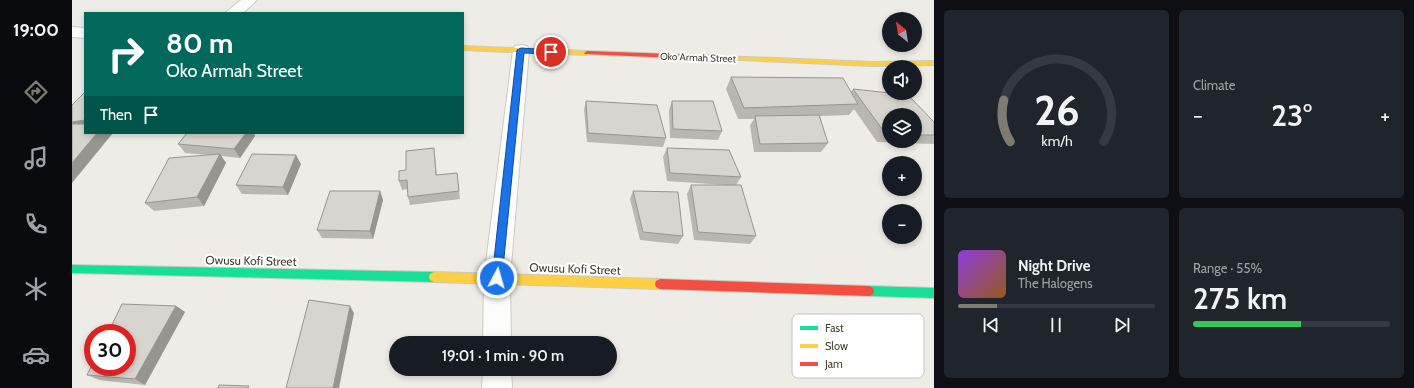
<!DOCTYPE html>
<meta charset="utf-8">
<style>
body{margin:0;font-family:Cabin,sans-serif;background:#20242c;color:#f1f3f6;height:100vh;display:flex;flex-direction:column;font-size:15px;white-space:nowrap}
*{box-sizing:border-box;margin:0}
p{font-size:13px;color:#9ea1a6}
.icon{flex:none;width:22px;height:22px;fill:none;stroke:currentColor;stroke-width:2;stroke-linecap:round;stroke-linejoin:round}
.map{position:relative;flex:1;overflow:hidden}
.drawer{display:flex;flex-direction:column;gap:10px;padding:10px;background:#0d0f14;width:480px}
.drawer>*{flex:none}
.top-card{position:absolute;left:12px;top:12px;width:380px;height:122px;border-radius:0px;box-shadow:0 2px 6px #0003;background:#00695c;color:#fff;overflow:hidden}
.needle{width:26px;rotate:330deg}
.fabs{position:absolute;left:810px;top:12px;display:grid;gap:8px}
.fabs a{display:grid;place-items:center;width:40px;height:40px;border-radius:50%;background:#171b24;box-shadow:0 2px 6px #0003;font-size:20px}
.speed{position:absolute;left:12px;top:324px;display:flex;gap:8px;font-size:20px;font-weight:700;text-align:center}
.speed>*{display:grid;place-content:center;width:52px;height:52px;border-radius:50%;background:#171b24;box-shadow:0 2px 6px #0003;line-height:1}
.speed .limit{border:6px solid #d22;background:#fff;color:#111}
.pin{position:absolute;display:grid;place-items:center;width:34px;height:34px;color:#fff;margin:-17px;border:2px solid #fff;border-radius:50%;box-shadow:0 1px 4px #0007}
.me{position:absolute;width:44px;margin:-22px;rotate:6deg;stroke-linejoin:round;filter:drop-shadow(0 0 3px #0008)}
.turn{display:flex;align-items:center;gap:14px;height:84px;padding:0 16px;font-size:18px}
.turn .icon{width:52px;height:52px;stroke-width:2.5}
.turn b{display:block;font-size:28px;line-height:34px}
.then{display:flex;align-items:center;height:38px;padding:0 16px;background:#0003;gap:8px;font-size:15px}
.big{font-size:30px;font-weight:600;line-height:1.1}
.drawer .card{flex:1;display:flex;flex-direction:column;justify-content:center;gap:6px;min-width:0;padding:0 14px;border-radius:6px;background:#20242c}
.drawer .dial{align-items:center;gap:0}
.dial svg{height:104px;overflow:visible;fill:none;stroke:#363941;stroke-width:7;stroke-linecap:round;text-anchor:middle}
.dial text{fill:#f1f3f6;stroke:none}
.song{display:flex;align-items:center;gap:12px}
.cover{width:48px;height:48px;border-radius:6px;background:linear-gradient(135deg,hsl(270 70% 55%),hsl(30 70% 35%))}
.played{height:4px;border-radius:2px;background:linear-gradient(90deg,#7e7c72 20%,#363941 20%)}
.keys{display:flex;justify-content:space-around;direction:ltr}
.heat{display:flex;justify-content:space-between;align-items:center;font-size:22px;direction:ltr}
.charge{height:6px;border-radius:3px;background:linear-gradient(90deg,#34c759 55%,#363941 0)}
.drawer .tiles{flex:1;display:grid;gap:10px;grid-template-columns:repeat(2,1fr)}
.trip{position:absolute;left:317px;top:336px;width:228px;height:40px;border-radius:20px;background:#171b24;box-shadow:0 2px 6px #0003;font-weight:600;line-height:40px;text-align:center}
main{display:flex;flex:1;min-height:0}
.dock{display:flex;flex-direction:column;width:72px;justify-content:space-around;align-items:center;background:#090b0e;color:#9ea1a6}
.dock .icon{width:28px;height:28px}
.dock .current{color:#7e7c72}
.dock b{font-size:18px;color:#f1f3f6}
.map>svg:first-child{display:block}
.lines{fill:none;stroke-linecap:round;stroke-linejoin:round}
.street-casing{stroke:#cccac4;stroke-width:2}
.fast-casing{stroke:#cccabd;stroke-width:2}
.slow-casing{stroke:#cccabd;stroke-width:2}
.jam-casing{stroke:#cccabd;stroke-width:2}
.street{fill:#fcfcfb;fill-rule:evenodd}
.fast{fill:#16e098;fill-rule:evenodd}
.slow{fill:#ffcf43;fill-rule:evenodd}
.jam{fill:#f24e42;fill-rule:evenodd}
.wall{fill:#b9b7b1;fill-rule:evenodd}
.shaded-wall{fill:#969590}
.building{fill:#d7d5ce;stroke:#969590}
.route{fill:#1a73e8;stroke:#114b97}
.labels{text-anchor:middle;stroke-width:4;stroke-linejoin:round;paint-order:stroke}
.far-street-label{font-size:10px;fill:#423f33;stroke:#fff}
.street-label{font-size:12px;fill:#423f33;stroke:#fff}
.key{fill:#fff;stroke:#c6c5c2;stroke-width:1}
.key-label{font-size:11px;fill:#423f33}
</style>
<main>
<nav class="dock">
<b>19:00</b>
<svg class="icon current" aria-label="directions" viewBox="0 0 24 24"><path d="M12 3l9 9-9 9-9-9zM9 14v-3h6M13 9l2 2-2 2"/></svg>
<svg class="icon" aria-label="music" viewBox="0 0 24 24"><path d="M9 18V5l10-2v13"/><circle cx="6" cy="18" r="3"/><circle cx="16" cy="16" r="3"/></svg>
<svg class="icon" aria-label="phone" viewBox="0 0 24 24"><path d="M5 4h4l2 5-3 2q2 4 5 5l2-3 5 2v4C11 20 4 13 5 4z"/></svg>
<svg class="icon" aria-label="climate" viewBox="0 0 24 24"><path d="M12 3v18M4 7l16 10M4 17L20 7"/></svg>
<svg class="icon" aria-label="car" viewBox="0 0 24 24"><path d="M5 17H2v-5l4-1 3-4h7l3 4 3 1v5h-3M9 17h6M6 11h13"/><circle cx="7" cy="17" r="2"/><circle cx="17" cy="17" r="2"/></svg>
</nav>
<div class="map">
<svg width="862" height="388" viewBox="0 0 862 388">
<rect width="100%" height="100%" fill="#eeece6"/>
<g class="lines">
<g class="street-casing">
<path id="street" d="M169,0h16l-14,13h-18z
M0,27l13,1v10l-13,-1z
M449,45l6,1 2,4 -19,228 1,65h-28l1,-65 29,-228 2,-4z
M411,369h28l1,19h-30z"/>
</g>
<g class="fast-casing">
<path id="fast" d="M0,265l362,7 4,2 1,3 -1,3 -4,2 -362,-9z
M797,286l65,2v10l-65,-2 -4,-2 -1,-3 1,-3z"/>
</g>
<g class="slow-casing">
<path id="slow" d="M391,46l124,5 3,2 -3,2 -124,-5z
M625,55l176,7 61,-1v4l-61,1 -178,-8v-2z
M362,272l226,7 4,2 1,3 -1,3 -4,2 -226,-7 -4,-2 -1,-3 1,-3z"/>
</g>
<g class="jam-casing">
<path id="jam" d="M515,51l110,4 3,2 -3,2 -112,-5 -1,-1z
M588,279l209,7 4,2 1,3 -1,3 -4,2 -209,-7 -4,-2 -1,-3 1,-3z"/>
</g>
<use href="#street" class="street"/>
<use href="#fast" class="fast"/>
<use href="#slow" class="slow"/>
<use href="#jam" class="jam"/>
</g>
<path class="wall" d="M659,77l120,15 2,-3 81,33v22l-57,-2 -23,-33 -5,6 -29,1 8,27 -7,9h-67l-4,-27 4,-6h-16l-12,-30zM817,115h26v26h-26z
M514,101l80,37 -3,9 -76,-5 -3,-32z
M600,101l50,30 -4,9 -48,-2 -1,-28z
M174,133h8l1,3 -15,22 -19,-2 5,7 -22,43 -50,5 -9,-8 64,-48 -24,-2 -7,-9z
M595,148l74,29 -5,8 20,51 -6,8 -56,-4 -7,-46 4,-9h34l-58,-4 -4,-24z
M363,157l2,18 20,-2 3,26 -50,6 -2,-8 -1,-8 -5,1 -3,-9 7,-11z
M229,164l-13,31 -46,-1 -6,-9z
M308,191l3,9 -10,39 -51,-1 -5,-8z
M561,191l50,45 -5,8 -38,-4 -10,-41z
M104,306l9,6 -40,73 -46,-5 -12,-5z"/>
<path class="shaded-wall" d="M13,120v10l-13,2v-10z
M25,133h16l-41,50v-20z
M174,133h8l1,3 -15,22 -6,-9z
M148,154l6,9 -22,43 -7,-9z
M224,155l5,9 -13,31 -5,-8z
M308,191l3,9 -10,39 -3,-8z
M104,306l9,6 -40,73 -10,-6z
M278,306l4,7 -15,75h-6z"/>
<path class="building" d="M659,77l112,1 15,26 -114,4z
M781,89l55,6 26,27v13h-19v-20h-26v19l-4,-1z
M13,92v28l-13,2v-17z
M514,101l71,4 9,33 -78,-5z
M600,101h41l9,30 -49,-2z
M747,115l9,28 -68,1 -5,-28z
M0,124h13v9h12l-25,30z
M115,133h59l-12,16 -56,-5z
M362,148l2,27 21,-2 2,18 -51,6 -1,-17 -8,1v-10l7,-1v-19z
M595,148l62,2 12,27 -71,-4z
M148,154l-23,43 -52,6 24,-45z
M180,154l44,1 -13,32 -47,-2z
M619,185h50l15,51 -58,-4z
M258,191h50l-10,40 -53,-1z
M561,191l45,1 5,44 -40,-4z
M237,300l41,6 -17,82h-47z
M50,304l54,2 -41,73 -48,-4 6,-12v4h34v-34h-19z
M147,385l30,1 -1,2h-30z"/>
<path class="route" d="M449,48l30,2 4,2 -4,2 -27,-1 -22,225 -1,4 -4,1 -4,-1 -1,-4 25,-228z"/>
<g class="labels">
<g class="far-street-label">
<text transform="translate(626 57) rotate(2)" y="4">Oko Armah Street</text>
</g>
<g class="street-label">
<text transform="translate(179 261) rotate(1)" y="4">Owusu Kofi Street</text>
<text transform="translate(503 269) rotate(2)" y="4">Owusu Kofi Street</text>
</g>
</g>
<rect x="720" y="314" width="132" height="64" rx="6" class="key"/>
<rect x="728" y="326" width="18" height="4" fill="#16e098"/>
<rect x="728" y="344" width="18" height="4" fill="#ffcf43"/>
<rect x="728" y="362" width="18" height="4" fill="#f24e42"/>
<g class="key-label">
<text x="753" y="332">Fast</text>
<text x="753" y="350">Slow</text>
<text x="753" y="368">Jam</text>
</g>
</svg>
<div class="fabs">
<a><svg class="needle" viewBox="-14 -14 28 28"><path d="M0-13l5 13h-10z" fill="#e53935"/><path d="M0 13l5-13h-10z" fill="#9ea1a6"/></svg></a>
<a><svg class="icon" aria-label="sound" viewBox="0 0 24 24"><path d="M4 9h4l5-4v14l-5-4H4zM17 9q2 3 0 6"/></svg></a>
<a><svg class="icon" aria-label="layers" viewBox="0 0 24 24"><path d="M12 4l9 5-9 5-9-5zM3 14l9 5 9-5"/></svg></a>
<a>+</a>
<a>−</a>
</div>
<div class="speed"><div class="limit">30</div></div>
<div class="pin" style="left:479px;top:52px;background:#d93025"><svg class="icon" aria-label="arrive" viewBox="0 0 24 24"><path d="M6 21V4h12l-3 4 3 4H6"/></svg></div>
<svg class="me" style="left:425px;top:278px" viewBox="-20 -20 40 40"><circle r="17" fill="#1a73e8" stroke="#fff" stroke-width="3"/><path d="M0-11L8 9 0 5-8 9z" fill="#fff"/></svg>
<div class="trip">19:01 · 1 min · 90 m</div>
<div class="top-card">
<div class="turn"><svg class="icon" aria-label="right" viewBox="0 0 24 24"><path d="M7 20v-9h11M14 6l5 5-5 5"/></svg><div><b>80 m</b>Oko Armah Street</div></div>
<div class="then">Then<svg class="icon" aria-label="arrive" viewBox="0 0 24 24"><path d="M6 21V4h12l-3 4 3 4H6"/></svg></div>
</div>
</div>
<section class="drawer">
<div class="tiles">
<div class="card dial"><svg viewBox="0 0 100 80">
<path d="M14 69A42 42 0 1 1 86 69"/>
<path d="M14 69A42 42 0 0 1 9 37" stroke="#7e7c72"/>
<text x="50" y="56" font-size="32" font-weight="700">26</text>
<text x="50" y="72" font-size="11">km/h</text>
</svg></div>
<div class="card"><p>Climate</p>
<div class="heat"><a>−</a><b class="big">23°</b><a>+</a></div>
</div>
<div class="card">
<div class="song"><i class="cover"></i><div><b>Night Drive</b><p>The Halogens</p></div></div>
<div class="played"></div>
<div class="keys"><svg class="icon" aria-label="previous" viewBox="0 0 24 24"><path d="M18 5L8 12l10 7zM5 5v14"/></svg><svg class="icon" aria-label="pause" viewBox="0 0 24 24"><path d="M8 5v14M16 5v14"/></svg><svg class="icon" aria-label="next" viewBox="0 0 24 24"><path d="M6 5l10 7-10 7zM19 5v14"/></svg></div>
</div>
<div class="card"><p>Range · 55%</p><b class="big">275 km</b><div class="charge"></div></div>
</div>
</section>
</main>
